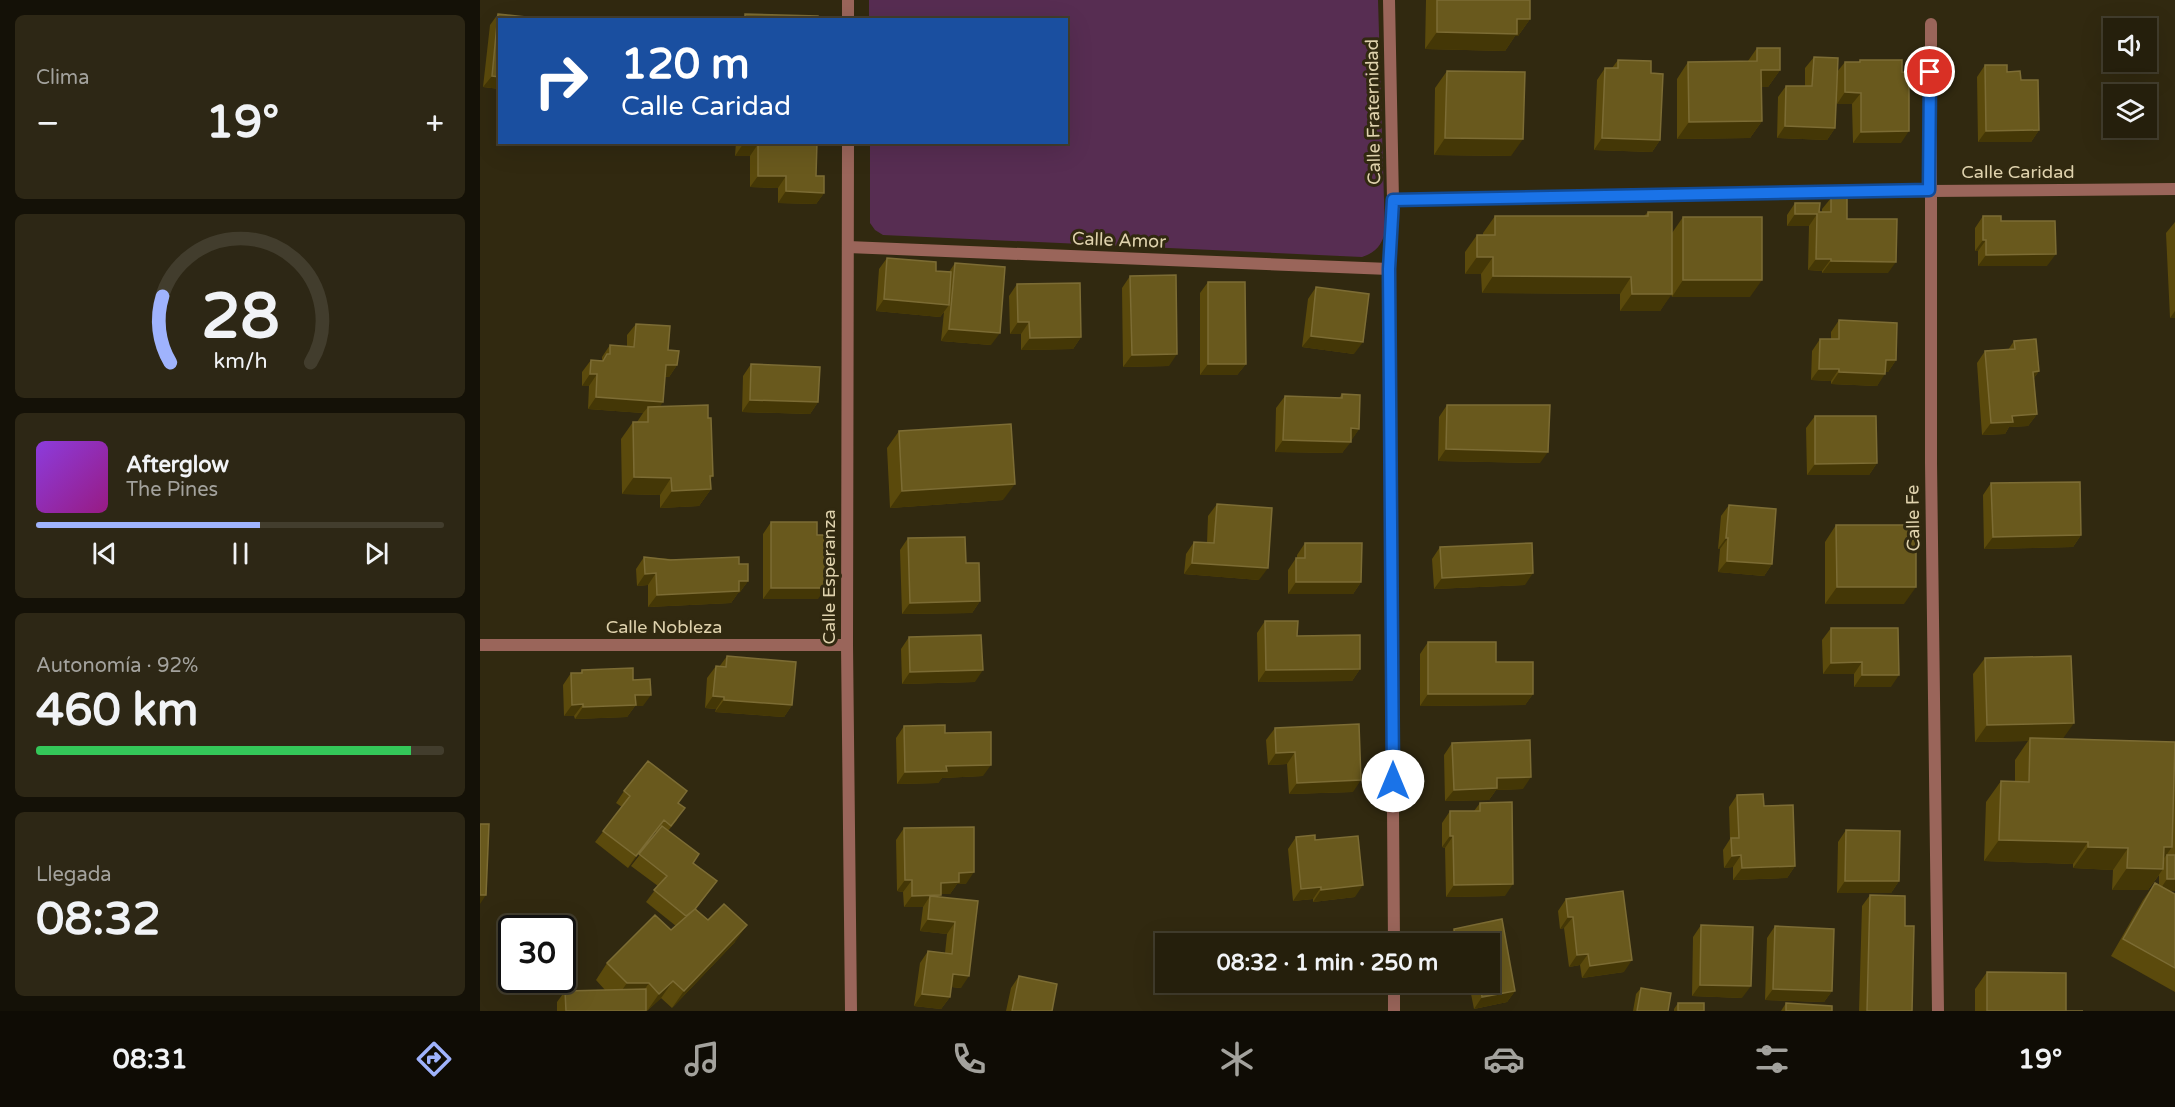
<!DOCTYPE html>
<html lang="es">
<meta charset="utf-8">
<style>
body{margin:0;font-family:"Varela Round",sans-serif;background:#2d2715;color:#f1f3f6;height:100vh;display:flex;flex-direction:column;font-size:22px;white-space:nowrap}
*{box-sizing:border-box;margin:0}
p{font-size:20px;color:#a3a29d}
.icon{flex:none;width:33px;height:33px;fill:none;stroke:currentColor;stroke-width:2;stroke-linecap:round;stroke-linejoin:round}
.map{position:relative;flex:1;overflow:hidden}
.panel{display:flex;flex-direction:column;gap:15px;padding:15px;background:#141107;width:480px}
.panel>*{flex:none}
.banner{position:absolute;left:18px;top:18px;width:570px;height:126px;border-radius:0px;box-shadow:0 6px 24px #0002,0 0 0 2px #423d2d;background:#1a4fa0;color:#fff;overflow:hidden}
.controls{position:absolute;left:1623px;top:18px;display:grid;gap:12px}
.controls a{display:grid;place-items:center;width:54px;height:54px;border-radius:0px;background:#251f0c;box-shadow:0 6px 24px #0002,0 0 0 2px #423d2d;font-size:30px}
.speed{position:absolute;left:18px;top:915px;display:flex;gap:12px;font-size:30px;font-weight:700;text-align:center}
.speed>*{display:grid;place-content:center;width:78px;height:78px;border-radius:50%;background:#251f0c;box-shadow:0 6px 24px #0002,0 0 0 2px #423d2d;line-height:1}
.speed .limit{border:3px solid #111;border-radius:9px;background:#fff;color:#111}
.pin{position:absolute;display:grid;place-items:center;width:51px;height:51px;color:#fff;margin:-26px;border:3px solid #fff;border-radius:50%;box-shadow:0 2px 6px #0007}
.me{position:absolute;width:66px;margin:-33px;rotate:0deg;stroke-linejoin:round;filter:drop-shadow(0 0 4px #0008)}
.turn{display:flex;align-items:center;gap:21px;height:126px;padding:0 24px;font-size:27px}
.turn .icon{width:78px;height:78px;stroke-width:2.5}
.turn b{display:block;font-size:42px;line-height:51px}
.big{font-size:45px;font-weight:700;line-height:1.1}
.panel .widget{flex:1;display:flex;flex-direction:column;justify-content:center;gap:9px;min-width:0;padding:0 21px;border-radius:9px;background:#2d2715}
.panel .dial{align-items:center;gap:0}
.dial svg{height:156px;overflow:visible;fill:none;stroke:#423d2d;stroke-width:7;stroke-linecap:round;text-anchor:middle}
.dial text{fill:#f1f3f6;stroke:none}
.song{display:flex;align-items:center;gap:18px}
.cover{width:72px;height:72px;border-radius:9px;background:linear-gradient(135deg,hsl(270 70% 55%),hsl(310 70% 35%))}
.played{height:6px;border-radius:3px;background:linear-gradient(90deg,#9fb3fd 55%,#423d2d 55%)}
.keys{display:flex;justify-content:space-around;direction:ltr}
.heat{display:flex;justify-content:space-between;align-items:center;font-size:33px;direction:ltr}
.charge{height:9px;border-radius:4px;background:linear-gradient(90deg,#34c759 92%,#423d2d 0)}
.trip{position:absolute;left:675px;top:933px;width:345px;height:60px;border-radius:0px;background:#251f0c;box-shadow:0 6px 24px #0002,0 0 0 2px #423d2d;font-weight:700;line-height:60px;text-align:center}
.tab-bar{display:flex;height:96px;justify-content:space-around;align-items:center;background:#0f0c05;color:#a3a29d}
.tab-bar .icon{width:42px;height:42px}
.tab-bar .on{color:#9fb3fd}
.tab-bar b{font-size:27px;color:#f1f3f6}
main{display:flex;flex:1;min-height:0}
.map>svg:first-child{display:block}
.green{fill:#572d52}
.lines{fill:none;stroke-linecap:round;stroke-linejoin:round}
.street{stroke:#9a655a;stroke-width:12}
.wall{fill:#5b4a0c}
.shaded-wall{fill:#443706}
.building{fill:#69591d;stroke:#7c6c34;stroke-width:1.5}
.route-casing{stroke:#114b97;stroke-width:15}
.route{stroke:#1a73e8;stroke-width:10}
.labels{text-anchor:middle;stroke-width:6;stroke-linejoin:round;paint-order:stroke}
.street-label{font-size:18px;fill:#dfd2ad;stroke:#312910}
</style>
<main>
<section class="panel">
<div class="widget"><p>Clima</p>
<div class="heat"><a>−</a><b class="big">19°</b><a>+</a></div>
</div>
<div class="widget dial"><svg viewBox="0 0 100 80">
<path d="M14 69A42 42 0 1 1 86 69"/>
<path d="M14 69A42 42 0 0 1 10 35" stroke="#9fb3fd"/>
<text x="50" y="56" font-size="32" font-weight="700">28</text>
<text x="50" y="72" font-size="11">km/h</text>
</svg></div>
<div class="widget">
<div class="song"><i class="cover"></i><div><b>Afterglow</b><p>The Pines</p></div></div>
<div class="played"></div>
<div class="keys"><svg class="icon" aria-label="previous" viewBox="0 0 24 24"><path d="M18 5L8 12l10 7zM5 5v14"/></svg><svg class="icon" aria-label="pause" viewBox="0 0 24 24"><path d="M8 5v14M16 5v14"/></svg><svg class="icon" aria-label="next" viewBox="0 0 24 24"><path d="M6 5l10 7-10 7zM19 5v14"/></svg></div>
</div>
<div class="widget"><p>Autonomía · 92%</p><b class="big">460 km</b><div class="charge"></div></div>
<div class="widget"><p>Llegada</p><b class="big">08:32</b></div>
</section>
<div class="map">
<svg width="1695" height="1011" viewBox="0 0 1695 1011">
<rect width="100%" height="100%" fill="#312910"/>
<path class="green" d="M389,0h509l7,233c-4,13 -10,20 -23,24l-479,-22 -8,-5 -5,-7v-80l196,-1v-122l-197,-1z"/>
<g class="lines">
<path class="street" d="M368,0v20
M909,0l4,200 -4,69 5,675
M1451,24v439l7,548
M368,142l-1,503 4,366
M913,200l536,-9 246,-2
M368,247l541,22
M0,645h367
M914,982v29"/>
</g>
<path class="wall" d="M946,0h104v19l-12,17h-3l-10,15 -80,-2z
M18,14l2,6v69l-17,-2 7,-62z
M1277,48l23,22 -12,17h-7l1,34 -12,17 -73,1v-60l11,-17 60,-1z
M1334,57l23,15 8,-10h14l1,-2 41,83h-48l-1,-39h-15v-15l-2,39 -8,12 -50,-2 1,-41 8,-11h19v-18z
M1138,60l33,13 9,67 -8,12 -58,-2 3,-70 8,-12h7z
M1505,65l22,7 14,8 18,50 -8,12h-53l-1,-65z
M967,71l64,85 -77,-1 1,-67z
M256,142h81l-1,34 8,17 -8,11 -38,-1v-15l-28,-1v-31h-15z
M1351,198l16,21 41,54h-66v-2l-14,-1 1,-44h-22v-11l8,-12 24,9h3v-3z
M1168,212l24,21 11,-16 67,80h-78l-1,-3 -11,17h-40v-17l-138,-1 -1,-19h-16v-22l12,-17h6v-2l12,-17h149z
M1503,216l18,5 46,45h-69v-15h-3v-23z
M1695,222v96h-5l-4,-85z
M407,258l49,13 13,1 6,-9 36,82 -50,-4 3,-29 -4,5 -64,-6 3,-42z
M650,276l39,90 -46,1 -1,-79z
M728,282l38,82 -9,11h-37v-82z
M537,284l64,53 -8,12 -52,1v-16h-11l-1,-38z
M836,287l38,67 -52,-7 6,-48z
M1359,320l57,40 -8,12h-3l-8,14 -46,-2v-3l-20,-1 1,-29 8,-12h11v-7z
M156,324l32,26 9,15 -8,12h-4l-5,29 48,12 5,58 -3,4 1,9 -12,17 -39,2v-13l-38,-1 -1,-55 12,-17h4l6,-9 -55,-4 1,-23h-7v-14l9,-12 11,1v-4l8,-12 17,1v-11z
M1534,341l25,30 -5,7 3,36 -9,12 -19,1 -4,7 -23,1 -5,-72 8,-12 23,-1z
M271,364l67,38 -8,12 -68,-2 1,-36z
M862,394l17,35 -17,24 -67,-1 1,-44 9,-12 54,2z
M967,405l93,58 -102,-2 1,-44z
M1335,416l62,47 -8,12h-62l-1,-47z
M419,431l104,69 -113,8 -3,-60z
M1511,483l90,52 -8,12 -89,2 -1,-54z
M737,504l42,76 -75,-6 2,-20 8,-12 13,1 1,-27z
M1249,505l43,59 -8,12 -46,-4 2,-23h-2l3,-33z
M291,522l47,77h-55v-65z
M1356,525l68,79h-79v-62z
M428,538l58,25 14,38 -8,12 -70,1 -2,-64z
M825,543l56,39 -8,12h-65v-24l8,-12h1v-3z
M960,547l85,38 -91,4 -2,-30z
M164,557l95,7 9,17 -8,11 -2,1 -7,10 -83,4v-22l-11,1 -1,-17z
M785,621l32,15 63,33 -8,12 -94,1 -1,-49z
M1351,628l60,59h-37v-13h-31l-1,-34z
M429,637l66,45 -73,2 -1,-35z
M948,642l68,20 37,32 -8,11 -105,1v-52z
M247,656l65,49 -8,12 -69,-5 1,-3 -11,-1 2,-30 9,-12 3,1z
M1505,658l77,81 112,21 1,-1v132h-6l6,3v98l-64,-36 32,-56 12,-17 4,2v-10l-11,15h-36l1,-20 -40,-2v-4l-89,-3 2,-59 15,-21h14v-21l13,-19 -53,1 -2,-68z
M102,670l51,10 10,26h-8l-8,11 -52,2 -1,-3h-10l-1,-31 8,-12h9z
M424,726l41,7 38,43 -41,2 -4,5 -41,1 -1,-46z
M795,728l78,64 -64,2 -2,-30 -19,1 -2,-25z
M972,743l71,46 -27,1 -7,10 -44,1 -1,-46z
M144,791l55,13 -2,16 -9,11 25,32 24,18 -21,28 12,11 27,22 -63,66 -11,-10 -14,13 -1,-1v1h-89v-9l8,-11 40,-1 -9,-10 11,-17 64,-33 5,-4 -30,-24 12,-16 -27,-20 26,-33 -2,-1 -27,36 -33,-26 27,-35 -6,-4z
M1257,795l27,11 31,60 -8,12 -54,2v-13l-9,1 -1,-18 7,-11 -1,-32z
M1000,803l25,93 -59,1 -1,-49 -3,-1v-24l8,-12h24z
M424,828l62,56h-9l-7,10h-9l-1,3 38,4 -17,87 -10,-1 -1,10 -9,12 -27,-3 6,-43 8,-12 17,2 2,-19 -27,-3 3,-24h-19l-1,-15 -6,-1 -1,-51z
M1366,830l53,51 -8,12h-54l1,-51z
M816,837l19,3 40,57 -42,5v-3l-20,2 -5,-52z
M1390,895l35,31 7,85h-53l3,-105z
M1086,899l58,73 -42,6 -2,-13 -11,2 -5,-39 -4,1 -2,-18z
M1022,919l13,72 -8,11 -33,7 -5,-25 -14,2 -1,-4h36v-38h-43l-1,-4 8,-11z
M1221,925l41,73 -50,-2 1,-59z
M1295,926l57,65 -8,11 -59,-2 2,-62z
M1507,972l79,39h17h-108v-22z
M539,976l33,35h-46l5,-23z
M1161,988l27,23h-35l3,-17z
M1198,1003l26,8h-30v-2z
M1306,1003l46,8h-51z"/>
<path class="shaded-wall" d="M1037,19h13l-12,17h-3l-10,15 -80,-2 12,-17z
M1281,70h19l-12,17h-19z
M12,76l8,1v12l-17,-2z
M1365,92l16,1 -9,11h-15z
M1282,121l-12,17 -73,1 12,-17z
M1305,126l50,2 -8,12 -50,-2z
M1559,130l-8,12h-53l8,-11z
M1429,131l-8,12h-48l8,-11z
M965,138l78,1 -12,17 -77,-1z
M1122,138l58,2 -8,12 -58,-2z
M263,144h15l-8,12h-15z
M278,176h28l-8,12 -28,-1z
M306,191l38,2 -8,11 -38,-1z
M1315,214h22l-8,12h-22z
M1503,240h3l-8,11h-3z
M1576,254l-9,12h-69l8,-11z
M997,257h16l-12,17h-16z
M1336,259h15l-9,12 -14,-1z
M1351,261l65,1 -8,11h-66z
M1013,276l138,1 -11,17 -138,-1z
M1203,280h79l-12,17h-78z
M1152,294h40l-12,17h-40z
M404,299l65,6 -9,12 -64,-6z
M1695,311v7h-5z
M538,322h11l-8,12h-11z
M469,329l51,4 -9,12 -50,-4z
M831,336l52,6 -9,12 -52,-7z
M601,337l-8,12 -52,1 9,-12z
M697,354l-8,12 -46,1 9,-12z
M1406,360h10l-8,12h-10z
M728,364h38l-9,11h-37z
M186,365h11l-8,12 -12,-1z
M1339,369h20l-8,12 -20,-1z
M1559,371l-9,12 3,-11z
M1359,372l46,2 -8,12 -46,-2z
M110,374h7l-8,12h-7z
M116,397l67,5 -8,12 -7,-7 -5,6 -55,-4z
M270,400l68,2 -8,12 -68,-2z
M1557,414l-9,12 -19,1 -4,7 -23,1 9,-12 21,-7z
M871,428l8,1 -8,12z
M803,440l68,2 -9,11 -67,-1z
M966,449l102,3 -8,11 -102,-2z
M1397,463l-8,12h-62l8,-11z
M230,476h3l-10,14 8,-1 -12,17 -39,2 12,-17z
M154,477l37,1 -11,17 -38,-1z
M535,484l-12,16 -113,8 12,-17z
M1601,535l-8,12 -89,2 9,-12z
M1246,538h2l-8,11h-2z
M1247,561l45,3 -8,12 -46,-4z
M712,563l76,5 -9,12 -75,-6z
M176,573l-8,12 -11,1 8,-12z
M1053,573l-8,12 -91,4 8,-11z
M259,581h9l-8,11 -2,1 -7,10 -83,4 9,-12z
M816,582h65l-8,12h-65z
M1357,587h79l-12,17h-79z
M291,588h55l-8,11h-55z
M500,601l-8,12 -70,1 8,-11z
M1382,662l-8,12h-31l8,-11z
M880,669l-8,12 -94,1 8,-12z
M503,670l-8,12 -73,2 8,-12z
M1382,675h37l-8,12h-37z
M948,694h105l-8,11 -105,1z
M155,695h16l-8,11h-8l-8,11 -52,2 8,-12z
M233,696l11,1 -8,12 -11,-1z
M244,700l68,5 -8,12 -69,-5z
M103,704l-9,12h-10l8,-11z
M1594,723l-12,17 -32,-2 -2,3 -53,1 12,-17z
M815,752l-8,12 -19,1 8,-12z
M511,765l-8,11 -41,2 -4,5 -41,1 8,-12 41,-6z
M1051,777l-8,12 -27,1 -7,10 -44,1 9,-11 43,-12z
M881,780l-8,12 -64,2 8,-11z
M184,820l-36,48 8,-12z
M970,836h3l-8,12 -3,-1z
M1519,840l89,2 -15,22 -89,-3z
M1608,847l40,1 -15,22 -40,-2z
M1684,847h8l-15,21z
M1261,855l-8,12 -9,1 8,-12z
M1315,866l-8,12 -54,2 9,-12z
M1647,868l36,1 -15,21h-36z
M494,872l-8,12h-9l-7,10h-18l9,-11 18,-10z
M1687,879h8v12h-16z
M425,880h7l-9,12 -6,-1z
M1365,881h54l-8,12h-54z
M1033,884l-8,12 -59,1 8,-12z
M883,885l-8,12 -42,5 8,-12z
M841,887l-8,12 -20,2 8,-12z
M0,895h6l-6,9z
M461,895l-8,12 -3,-11 -7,11h-19l8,-11z
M1088,917h5l-9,11 -4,1z
M448,919l27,3 -8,12 -27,-3z
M267,925l-12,17 -63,66 12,-17z
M1108,954l-8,11 -11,2 8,-12z
M1152,960l-8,12 -42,6 8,-12z
M473,974l16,2 -8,12 -17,-2z
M193,981l-12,17 -14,13 12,-17z
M978,982h12l-1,2 -14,2z
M147,983h22l-12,17h-22z
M1220,985l51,1 -9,12 -50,-2z
M1293,989l59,2 -8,11 -59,-2z
M1035,991l-8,11 -33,7 8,-12z
M442,994l28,3 -9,12 -27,-3z"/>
<path class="building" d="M957,0h93v19h-13v15l-80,-2z
M18,14l56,6h-54v57l-8,-1z
M265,14l73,2v4h-73z
M1277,48h23v22h-19l1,51 -73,1 -1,-60 69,-1z
M1334,57l24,1 -3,70 -50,-2 1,-40h26z
M1138,60l33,1v12l12,1 -3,66 -58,-2 3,-70h13z
M1380,60h42v12l7,1v58l-48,1v-39l-16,-1v-30h15z
M1505,65h22v7l13,-1 1,9h17l1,50 -53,1z
M967,71l78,1 -2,67 -78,-1z
M263,142h74l-1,34h8v17l-38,-2v-15h-28v-32h-15z
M1351,198h16v21h50l-1,43 -65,-1v-2h-15l1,-45h-22v-11h25l-1,9h12z
M1168,212h24v82h-40l-1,-17 -138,-1v-19h-16v-22h18v-19h153z
M1503,216h18v5h54l1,33 -70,1v-15h-3z
M1203,217h79v63h-79z
M407,258l49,4v9l15,1 -2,33 -65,-6z
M475,263l50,4 -5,66 -51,-4z
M696,275l1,79 -45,1 -2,-79z
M728,282h37l1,82h-38z
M600,283l1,54 -51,1 -1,-16h-11l-1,-38z
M836,287l53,7 -6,48 -52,-6z
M1359,320l58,3 -1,37h-10l-1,14 -46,-2v-3h-20l1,-30h19z
M156,324l34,2 -2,24 11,1 -2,14h-11l-3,37 -67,-5 1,-23h-7l1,-14 12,1 4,-7h3v-9l24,2z
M1556,339l3,32 -6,1 4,42 -25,2 1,6 -22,1 -6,-72 30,-2 -1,-8z
M271,364l69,3 -2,35 -68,-2z
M862,394l18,1 -1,34 -8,-1v14l-68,-2 2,-44 57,2z
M228,405v13h3l2,58h-3l1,13 -39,2 -1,-13 -37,-1 -1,-55h15v-15z
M967,405h103l-2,47 -102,-3z
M1335,416h61l1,47 -62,1z
M531,424l4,60 -113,7 -3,-60z
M1600,482l1,53 -88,2 -2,-54z
M737,504l55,4 -4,60 -76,-5 2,-21 20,1z
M1249,505l47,4 -4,55 -45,-3 1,-23h-2z
M291,522h46v13h9v53h-55z
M1356,525h80v62h-79z
M485,537l1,26h13l1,38 -70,2 -2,-65z
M825,543h57l-1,39h-65v-24h9z
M1052,543l1,30 -91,5 -2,-31z
M164,557l26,3 69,-3v7h9v17h-9v10l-82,4 -1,-22 -11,1z
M785,621h33l-1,15 63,-1v34l-94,1z
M1351,628h67l1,47h-37v-13l-31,1z
M501,635l2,35 -73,2 -1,-35z
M948,642h68v20h37v32h-105z
M247,656l69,6 -4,43 -68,-5v-3l-11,-1 3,-30 10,1z
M1591,656l3,67 -87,2 -2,-67z
M153,668v12l17,-1 1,16h-16l1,10 -53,2v-3l-11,1 -1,-32h11v-3z
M879,724l2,56 -64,3 -2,-31 -19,1 -1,-25z
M465,725v8l46,-1v33l-45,1 1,5 -42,1 -1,-46z
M1550,738l145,4 -3,105h-8l-1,22 -36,-1 1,-20 -40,-1v-5l-89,-2 2,-59 28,1z
M1050,740l1,37 -34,1v10l-43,2 -2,-47z
M168,761l39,30 -9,12 7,5 -14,18 -7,-6 -28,36 -33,-25 27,-35 -6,-5z
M1283,794l1,12 29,-1 2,61 -53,2 -1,-13 -9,1 -1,-18h8l-2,-43z
M1032,802l1,82 -59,1 -1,-49h-3v-25h30v-8z
M0,824h9l-3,71h-6z
M182,826l37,28 -6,9 24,18 -22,28 -9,7 -32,-26 13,-14 -28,-22z
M494,827v45l-15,1v9l-18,1v12l-29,1v-16h-7l-1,-52z
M1366,830l54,1 -1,50h-54z
M835,835v5l43,-4 5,49 -42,5v-3l-20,2 -5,-52z
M1687,855h8v24h-8z
M1675,883l20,11v74l-52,-29z
M1143,891l9,69 -42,6 -2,-12 -11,1 -4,-38h-5l-2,-18z
M1390,895l35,1v30h9l-2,85h-45z
M450,896l48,5 -9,75 -16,-2 -3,23 -28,-3 6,-43 24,3 3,-32 -27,-3z
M244,904l23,21 -63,66 -11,-10 -14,13 -10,-11h-22l-20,-20 48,-48 16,15 24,-21 13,11z
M1022,919l13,72 -33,6 -2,-15h10v-38h-33l-3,-15z
M1221,925l52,2 -2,59 -51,-1z
M1295,926l59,3 -2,62 -59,-2z
M1507,972l79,1v38h17h-96z
M539,976l38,8 -5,27h-40z
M1161,988l30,5 -3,18h-31z
M166,989v22h-80l-1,-20z
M1198,1003h26v8h-26z
M1306,1003l46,3v5h-46z"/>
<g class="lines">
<g class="route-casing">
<path id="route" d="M913,781l-4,-512 4,-69 536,-10 1,-118"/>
</g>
<use href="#route" class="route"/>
</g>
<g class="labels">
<g class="street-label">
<text transform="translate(893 112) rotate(-91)" y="6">Calle Fraternidad</text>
<text x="1538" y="178">Calle Caridad</text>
<text transform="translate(639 240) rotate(2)" y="6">Calle Amor</text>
<text transform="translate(1433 518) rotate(-91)" y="6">Calle Fe</text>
<text transform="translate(349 577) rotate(-90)" y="6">Calle Esperanza</text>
<text x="184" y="633">Calle Nobleza</text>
</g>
</g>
</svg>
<div class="controls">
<a><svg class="icon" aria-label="sound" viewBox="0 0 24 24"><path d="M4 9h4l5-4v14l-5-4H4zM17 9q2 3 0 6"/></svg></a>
<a><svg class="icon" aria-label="layers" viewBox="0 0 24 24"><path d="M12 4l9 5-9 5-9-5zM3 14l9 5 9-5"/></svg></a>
</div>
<div class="speed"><div class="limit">30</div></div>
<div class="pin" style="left:1450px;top:72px;background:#d93025"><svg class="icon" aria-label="arrive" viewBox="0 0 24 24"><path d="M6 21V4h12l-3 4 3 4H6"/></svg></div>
<svg class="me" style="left:913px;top:781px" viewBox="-20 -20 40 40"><circle r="19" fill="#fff"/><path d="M0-13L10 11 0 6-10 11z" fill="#1a73e8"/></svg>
<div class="trip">08:32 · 1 min · 250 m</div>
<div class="banner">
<div class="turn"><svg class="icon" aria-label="right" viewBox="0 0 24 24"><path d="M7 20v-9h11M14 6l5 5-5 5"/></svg><div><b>120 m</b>Calle Caridad</div></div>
</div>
</div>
</main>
<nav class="tab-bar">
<b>08:31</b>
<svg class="icon on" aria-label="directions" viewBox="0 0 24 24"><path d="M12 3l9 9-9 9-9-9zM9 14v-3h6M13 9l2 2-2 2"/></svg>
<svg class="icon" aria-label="music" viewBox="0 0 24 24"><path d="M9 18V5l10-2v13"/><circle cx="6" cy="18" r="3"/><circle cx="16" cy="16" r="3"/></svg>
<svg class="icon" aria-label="phone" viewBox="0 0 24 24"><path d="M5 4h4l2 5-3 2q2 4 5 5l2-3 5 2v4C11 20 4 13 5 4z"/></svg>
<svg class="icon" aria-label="climate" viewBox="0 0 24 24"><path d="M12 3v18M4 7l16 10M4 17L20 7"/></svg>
<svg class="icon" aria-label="car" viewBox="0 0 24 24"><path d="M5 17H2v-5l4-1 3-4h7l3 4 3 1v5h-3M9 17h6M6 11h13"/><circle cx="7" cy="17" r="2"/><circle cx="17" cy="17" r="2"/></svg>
<svg class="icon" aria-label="filters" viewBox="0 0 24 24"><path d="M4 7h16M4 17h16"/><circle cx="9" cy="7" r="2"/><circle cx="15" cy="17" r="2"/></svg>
<b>19°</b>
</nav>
